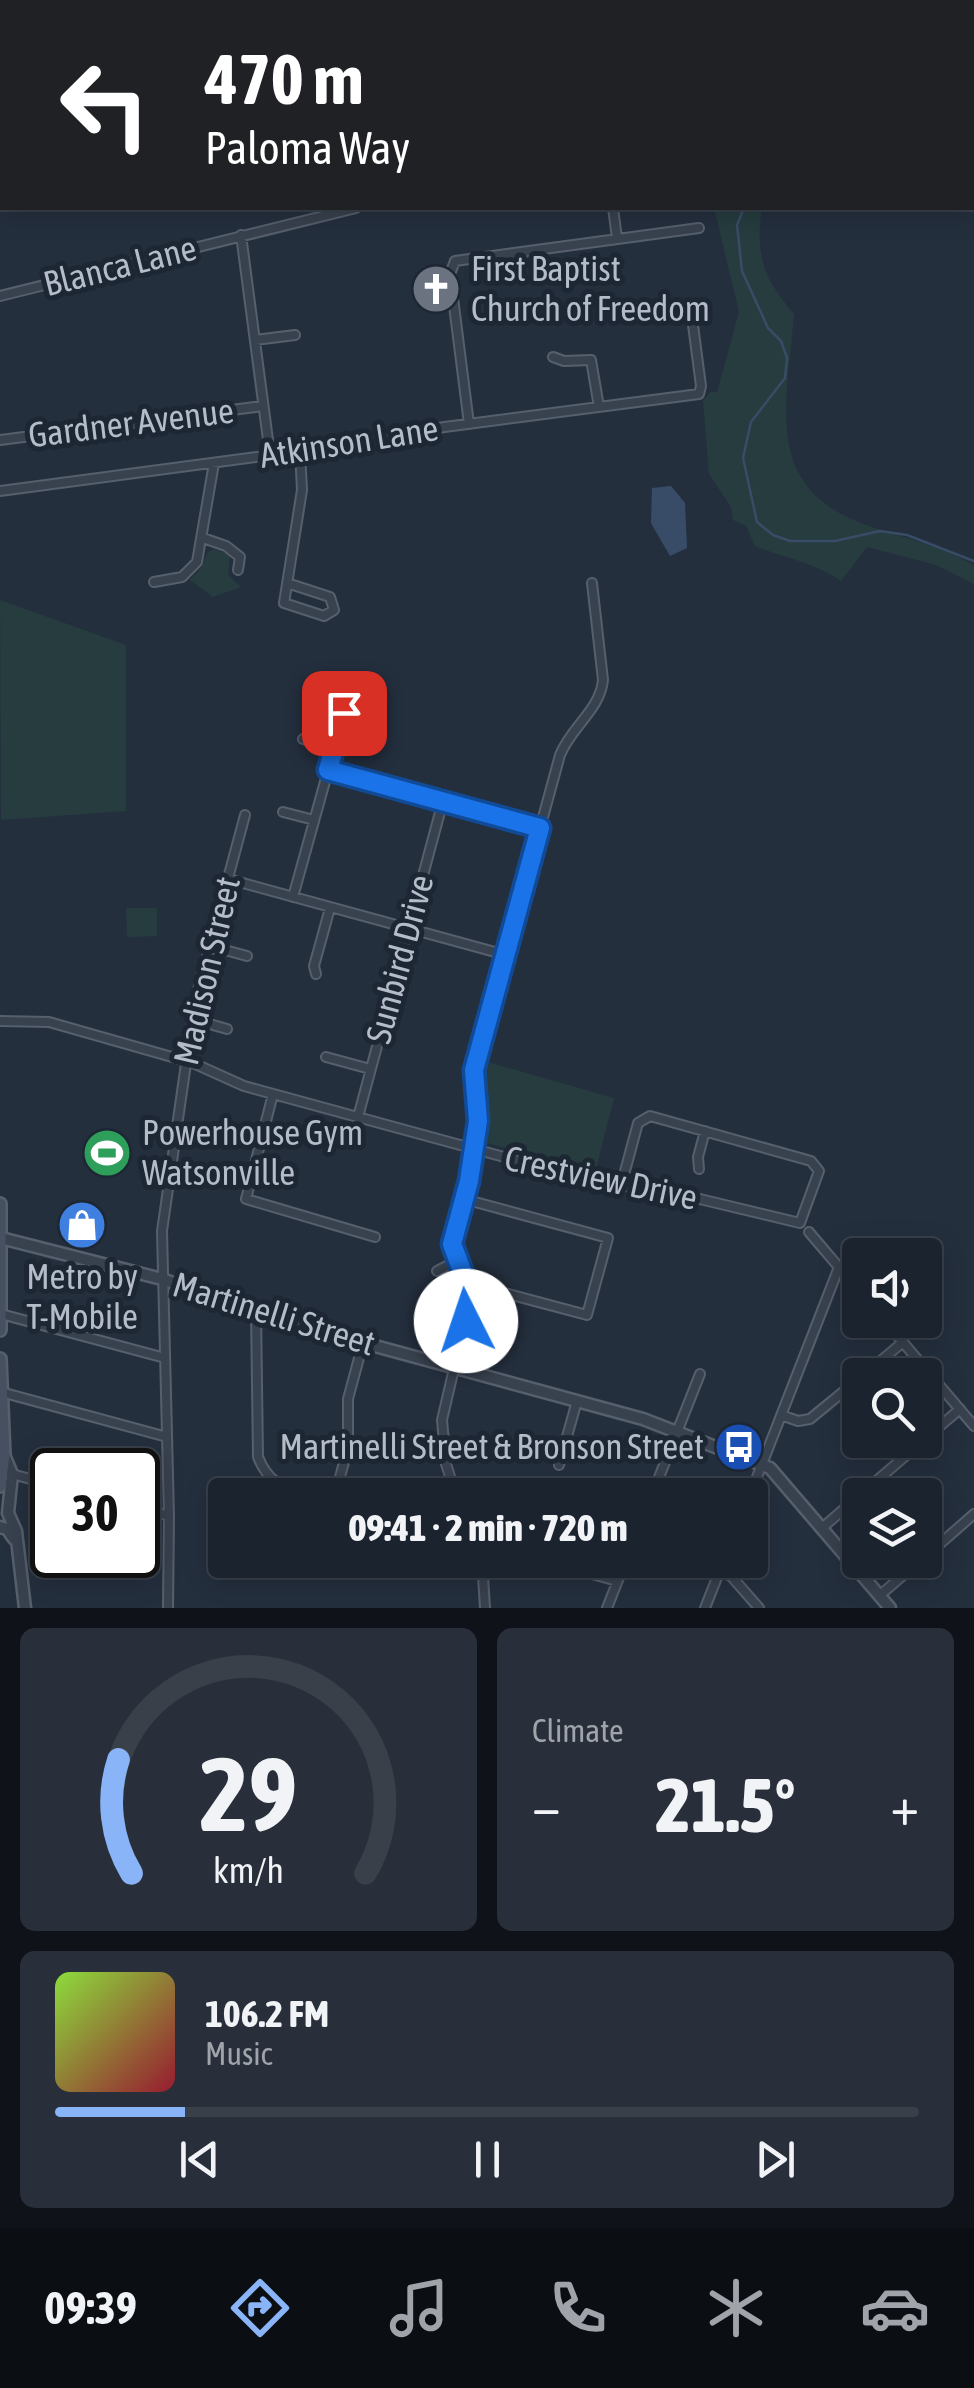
<!DOCTYPE html>
<meta charset="utf-8">
<style>
body{margin:0;font-family:"Asap Condensed",sans-serif;background:#282f3a;color:#f1f3f6;height:100vh;display:flex;flex-direction:column;font-size:38px;white-space:nowrap}
*{box-sizing:border-box;margin:0}
p{font-size:32px;color:#a0a4aa}
.icon{flex:none;width:55px;height:55px;fill:none;stroke:currentColor;stroke-width:2;stroke-linecap:round;stroke-linejoin:round}
.map{position:relative;height:1608px;overflow:hidden}
.sheet{display:flex;flex-direction:column;gap:20px;padding:20px;background:#0f1319;flex:1}
.sheet>*{flex:none}
.top-card{position:absolute;left:0px;top:0px;width:975px;height:210px;box-shadow:0 5px 25px #0003,0 0 0 2px #39404a;background:#202124;color:#fff;overflow:hidden}
.tools{position:absolute;left:842px;top:1238px;display:grid;gap:20px}
.tools a{display:grid;place-items:center;width:100px;height:100px;border-radius:10px;background:#1b232e;box-shadow:0 5px 25px #0003,0 0 0 2px #39404a;font-size:50px}
.speed{position:absolute;left:30px;top:1448px;display:flex;gap:20px;font-size:50px;font-weight:700;text-align:center}
.speed>*{display:grid;place-content:center;width:130px;height:130px;border-radius:50%;background:#1b232e;box-shadow:0 5px 25px #0003,0 0 0 2px #39404a;line-height:1}
.speed .limit{border:5px solid #111;border-radius:15px;background:#fff;color:#111}
.pin{position:absolute;display:grid;place-items:center;width:85px;height:85px;color:#fff;margin:-42px;border-radius:20px;box-shadow:0 5px 15px #0006}
.me{position:absolute;width:110px;margin:-55px;rotate:356deg;stroke-linejoin:round;filter:drop-shadow(0 0 8px #0008)}
.turn{display:flex;align-items:center;gap:35px;height:210px;padding:0 40px;font-size:45px}
.turn .icon{width:130px;height:130px;stroke-width:2.5}
.turn b{display:block;font-size:70px;line-height:85px}
.big{font-size:75px;font-weight:800;line-height:1.1}
.sheet .widget{flex:1;display:flex;flex-direction:column;justify-content:center;gap:15px;min-width:0;padding:0 35px;border-radius:15px;background:#282f3a}
.sheet .dial{align-items:center;gap:0}
.dial svg{height:260px;overflow:visible;fill:none;stroke:#39404a;stroke-width:7;stroke-linecap:round;text-anchor:middle}
.dial text{fill:#f1f3f6;stroke:none}
.song{display:flex;align-items:center;gap:30px}
.cover{width:120px;height:120px;border-radius:15px;background:linear-gradient(135deg,hsl(90 70% 55%),hsl(350 70% 35%))}
.played{height:10px;border-radius:5px;background:linear-gradient(90deg,#8ab4f8 15%,#39404a 15%)}
.keys{display:flex;justify-content:space-around;direction:ltr}
.heat{display:flex;justify-content:space-between;align-items:center;font-size:55px;direction:ltr}
.sheet .tiles{flex:1;display:grid;gap:20px;grid-template-columns:1fr 1fr}
.widget:last-child{grid-column:span 2}
.trip{position:absolute;left:208px;top:1478px;width:560px;height:100px;border-radius:10px;background:#1b232e;box-shadow:0 5px 25px #0003,0 0 0 2px #39404a;font-weight:800;line-height:100px;text-align:center}
.menu{display:flex;height:160px;justify-content:space-around;align-items:center;background:#0b0e12;color:#a0a4aa}
.menu .icon{width:70px;height:70px}
.menu .active{color:#8ab4f8}
.menu b{font-size:45px;color:#f1f3f6}
.map>svg:first-child{display:block}
.green{fill:#263c3f}
.water{fill:#394c67}
.lines{fill:none;stroke-linecap:round;stroke-linejoin:round}
.stream{stroke:#394c67;stroke-width:2.5}
.minor-casing{stroke:#565f6c;stroke-width:12}
.tertiary-casing{stroke:#565f6c;stroke-width:15}
.secondary-casing{stroke:#565f6c;stroke-width:16}
.minor{stroke:#38414e;stroke-width:8}
.tertiary{stroke:#38414e;stroke-width:10}
.secondary{stroke:#465061;stroke-width:11}
.route-casing{stroke:#114b97;stroke-width:25}
.route{stroke:#1a73e8;stroke-width:18}
.labels{text-anchor:middle;stroke-width:10;stroke-linejoin:round;paint-order:stroke}
.street-label{font-size:35px;fill:#b4bcc9;stroke:#1d2633}
.poi-label{font-size:35px;fill:#b4bcc9;stroke:#1d2633;text-anchor:start}
</style>
<div class="map">
<svg width="974" height="1608" viewBox="0 0 974 1608">
<rect width="100%" height="100%" fill="#242f3e"/>
<path class="green" d="M714,208h48c-7,47 1,70 32,106 -7,93 -34,176 78,213 35,12 70,19 102,38v19l-38,-19 -69,-18 -26,34c-25,-18 -56,-23 -86,-35l-9,-20 -13,-6 -2,-13 -22,-33 -6,-73 7,-9h7l22,-80z
M214,549l16,6 -2,20 13,12 -28,10 -23,-17 11,-12 7,-16z
M0,600l126,45v166l-125,9z
M126,908h31v28l-30,1z
M484,1061l130,37 -19,75 -108,-30 -4,-8 4,-28 -5,-28z"/>
<path class="water" d="M671,486l14,17 2,45 -17,8 -19,-33 1,-35z"/>
<g class="lines">
<path class="stream" d="M572,0l1,2
M744,208l-7,17 5,46 26,57 13,13 6,17 -2,20 -34,44 -8,36 14,64 16,13 17,6h45l45,-10 27,4 67,26"/>
<g class="minor-casing">
<path id="minor" d="M613,208l4,30
M241,235l29,220
M0,296l356,-88
M255,340l40,-5
M553,357l11,4 27,-1 8,47
M469,424l-19,-150 5,-13 244,-33
M0,440l263,-34
M0,491l391,-52 46,-11 262,-34 2,-8 -8,-61
M203,538l23,8 14,11 -2,13
M154,582l28,-5 15,-15 17,-99
M287,583l43,14 4,13 -10,6 -40,-13 18,-113 -2,-38
M303,739l31,9
M328,770l212,58
M283,812l31,8
M228,879l278,76
M293,897l51,-184
M210,946l37,10
M316,974l-2,-8 16,-58
M192,1019l35,10
M0,1021l49,1 144,41 51,23 337,92c33,8 65,11 98,16l121,29 19,-52 -8,-10 -161,-45 -12,7 -17,63
M326,1057l44,12
M273,1094l-27,105 129,38
M358,1117l85,-316
M699,1169l-1,-12 7,-26
M464,1199l144,39 -21,77 -90,-24 -27,1
M809,1232l51,60
M437,1271l19,-10
M256,1312l2,145c9,23 24,32 47,38
M1,1314l164,44
M884,1320l90,106
M864,1375l39,-33
M1,1392l166,45
M781,1415l17,6 12,-2 50,-41
M925,1439l35,-30
M559,1465l18,-64
M12,1474l40,11
M335,1495l13,-47v-49l15,-56
M456,1495l-10,-31 -4,-44 28,-120 -18,-56 17,-63 9,-60 -4,-51 86,-315c11,-28 40,-45 43,-75l-11,-97
M652,1495l48,-121
M750,1495l89,-228
M860,1495l64,-55
M138,1507l31,9
M822,1528l38,-33
M925,1557l49,-43
M482,1560l3,48
M542,1560l75,21
M691,1560l40,16 28,32
M879,1596l42,-36
M168,1608l1,-92 -7,-285 33,-230 50,-186
M607,1608l19,-48
M705,1608l19,-48"/>
</g>
<g class="tertiary-casing">
<path id="tertiary" d="M1,1238l161,41 125,43 356,97 119,46 8,3 120,140
M4,1455l8,19 -4,39 8,18 9,77
M0,1527l7,2 7,10"/>
</g>
<g class="secondary-casing">
<path id="secondary" d="M0,1204v126
M0,1359l4,96 -4,31"/>
</g>
<use href="#minor" class="minor"/>
<use href="#tertiary" class="tertiary"/>
<use href="#secondary" class="secondary"/>
</g>
<g class="lines">
<g class="route-casing">
<path id="route" d="M344,713l-16,57 212,58 -66,242 4,51 -9,60 -17,63 18,48 -4,29"/>
</g>
<use href="#route" class="route"/>
</g>
<defs>
<g id="church-disc" transform="scale(2.5)"><circle r="9.5" fill="#6b7280" stroke="#1d2633"/><path d="M-1.2-6h2.4v3.5h3.3v2.4h-3.3V6h-2.4V-.1h-3.3v-2.4h3.3Z" fill="#fff"/></g>
<g id="stadium-disc" transform="scale(2.5)"><circle r="9.5" fill="#2e9e5b" stroke="#1d2633"/><path d="M0-5a6.5 5 0 1 0 0 10a6.5 5 0 1 0 0-10ZM-3.5-1.8h7v3.6h-7Z" fill="#fff"/></g>
<g id="shop-disc" transform="scale(2.5)"><circle r="9.5" fill="#3f7fe0" stroke="#1d2633"/><path d="M-5-2.5h2.3a2.7 3.5 0 0 1 5.4 0H5L5.5 6h-11ZM-1.5-2.5h3a1.5 2.3 0 0 0-3 0Z" fill="#fff"/></g>
<g id="bus-disc" transform="scale(2.5)"><circle r="9.5" fill="#1a4fb4" stroke="#1d2633"/><path d="M-5-6H5V4H4V6H2V4H-2V6H-4V4H-5ZM-3.5-4V0h7V-4ZM-3.5 1.2v1.5H-2V1.2ZM2 1.2v1.5H3.5V1.2Z" fill="#fff"/></g>
</defs>
<g fill-rule="evenodd">
<use href="#church-disc" x="436" y="289"/>
<use href="#stadium-disc" x="107" y="1153"/>
<use href="#shop-disc" x="82" y="1225"/>
<use href="#bus-disc" x="739" y="1447"/>
</g>
<g class="labels">
<g class="street-label">
<text transform="translate(120 266) rotate(-14)" y="12">Blanca Lane</text>
<text transform="translate(131 423) rotate(-7)" y="12">Gardner Avenue</text>
<text transform="translate(349 442) rotate(-9)" y="12">Atkinson Lane</text>
<text transform="translate(400 959) rotate(-75)" y="12">Sunbird Drive</text>
<text transform="translate(207 971) rotate(-77)" y="12">Madison Street</text>
<text transform="translate(601 1178) rotate(12)" y="12">Crestview Drive</text>
<text transform="translate(274 1314) rotate(17)" y="12">Martinelli Street</text>
</g>
<g class="poi-label">
<text x="471" y="281">First Baptist<tspan x="471" dy="40">Church of Freedom</tspan></text>
<text x="142" y="1145">Powerhouse Gym<tspan x="142" dy="40">Watsonville</tspan></text>
<text x="82" y="1289" text-anchor="middle">Metro by<tspan x="82" dy="40">T-Mobile</tspan></text>
<text x="704" y="1459" text-anchor="end">Martinelli Street &amp; Bronson Street</text>
</g>
</g>
</svg>
<div class="tools">
<a><svg class="icon" aria-label="sound" viewBox="0 0 24 24"><path d="M4 9h4l5-4v14l-5-4H4zM17 9q2 3 0 6"/></svg></a>
<a><svg class="icon" aria-label="search" viewBox="0 0 24 24"><circle cx="10" cy="10" r="6"/><path d="M15 15l6 6"/></svg></a>
<a><svg class="icon" aria-label="layers" viewBox="0 0 24 24"><path d="M12 4l9 5-9 5-9-5zM3 14l9 5 9-5"/></svg></a>
</div>
<div class="speed"><div class="limit">30</div></div>
<div class="pin" style="left:344px;top:713px;background:#d93025"><svg class="icon" aria-label="arrive" viewBox="0 0 24 24"><path d="M6 21V4h12l-3 4 3 4H6"/></svg></div>
<svg class="me" style="left:466px;top:1321px" viewBox="-20 -20 40 40"><circle r="19" fill="#fff"/><path d="M0-13L10 11 0 6-10 11z" fill="#1a73e8"/></svg>
<div class="trip">09:41 · 2 min · 720 m</div>
<div class="top-card">
<div class="turn"><svg class="icon" aria-label="left" viewBox="0 0 24 24"><path d="M17 20v-9H6M10 6l-5 5 5 5"/></svg><div><b>470 m</b>Paloma Way</div></div>
</div>
</div>
<section class="sheet">
<div class="tiles">
<div class="widget dial"><svg viewBox="0 0 100 80">
<path d="M14 69A42 42 0 1 1 86 69"/>
<path d="M14 69A42 42 0 0 1 10 34" stroke="#8ab4f8"/>
<text x="50" y="56" font-size="32" font-weight="700">29</text>
<text x="50" y="72" font-size="11">km/h</text>
</svg></div>
<div class="widget"><p>Climate</p>
<div class="heat"><a>−</a><b class="big">21.5°</b><a>+</a></div>
</div>
<div class="widget">
<div class="song"><i class="cover"></i><div><b>106.2 FM</b><p>Music</p></div></div>
<div class="played"></div>
<div class="keys"><svg class="icon" aria-label="previous" viewBox="0 0 24 24"><path d="M18 5L8 12l10 7zM5 5v14"/></svg><svg class="icon" aria-label="pause" viewBox="0 0 24 24"><path d="M8 5v14M16 5v14"/></svg><svg class="icon" aria-label="next" viewBox="0 0 24 24"><path d="M6 5l10 7-10 7zM19 5v14"/></svg></div>
</div>
</div>
</section>
<nav class="menu">
<b>09:39</b>
<svg class="icon active" aria-label="directions" viewBox="0 0 24 24"><path d="M12 3l9 9-9 9-9-9zM9 14v-3h6M13 9l2 2-2 2"/></svg>
<svg class="icon" aria-label="music" viewBox="0 0 24 24"><path d="M9 18V5l10-2v13"/><circle cx="6" cy="18" r="3"/><circle cx="16" cy="16" r="3"/></svg>
<svg class="icon" aria-label="phone" viewBox="0 0 24 24"><path d="M5 4h4l2 5-3 2q2 4 5 5l2-3 5 2v4C11 20 4 13 5 4z"/></svg>
<svg class="icon" aria-label="climate" viewBox="0 0 24 24"><path d="M12 3v18M4 7l16 10M4 17L20 7"/></svg>
<svg class="icon" aria-label="car" viewBox="0 0 24 24"><path d="M5 17H2v-5l4-1 3-4h7l3 4 3 1v5h-3M9 17h6M6 11h13"/><circle cx="7" cy="17" r="2"/><circle cx="17" cy="17" r="2"/></svg>
</nav>
